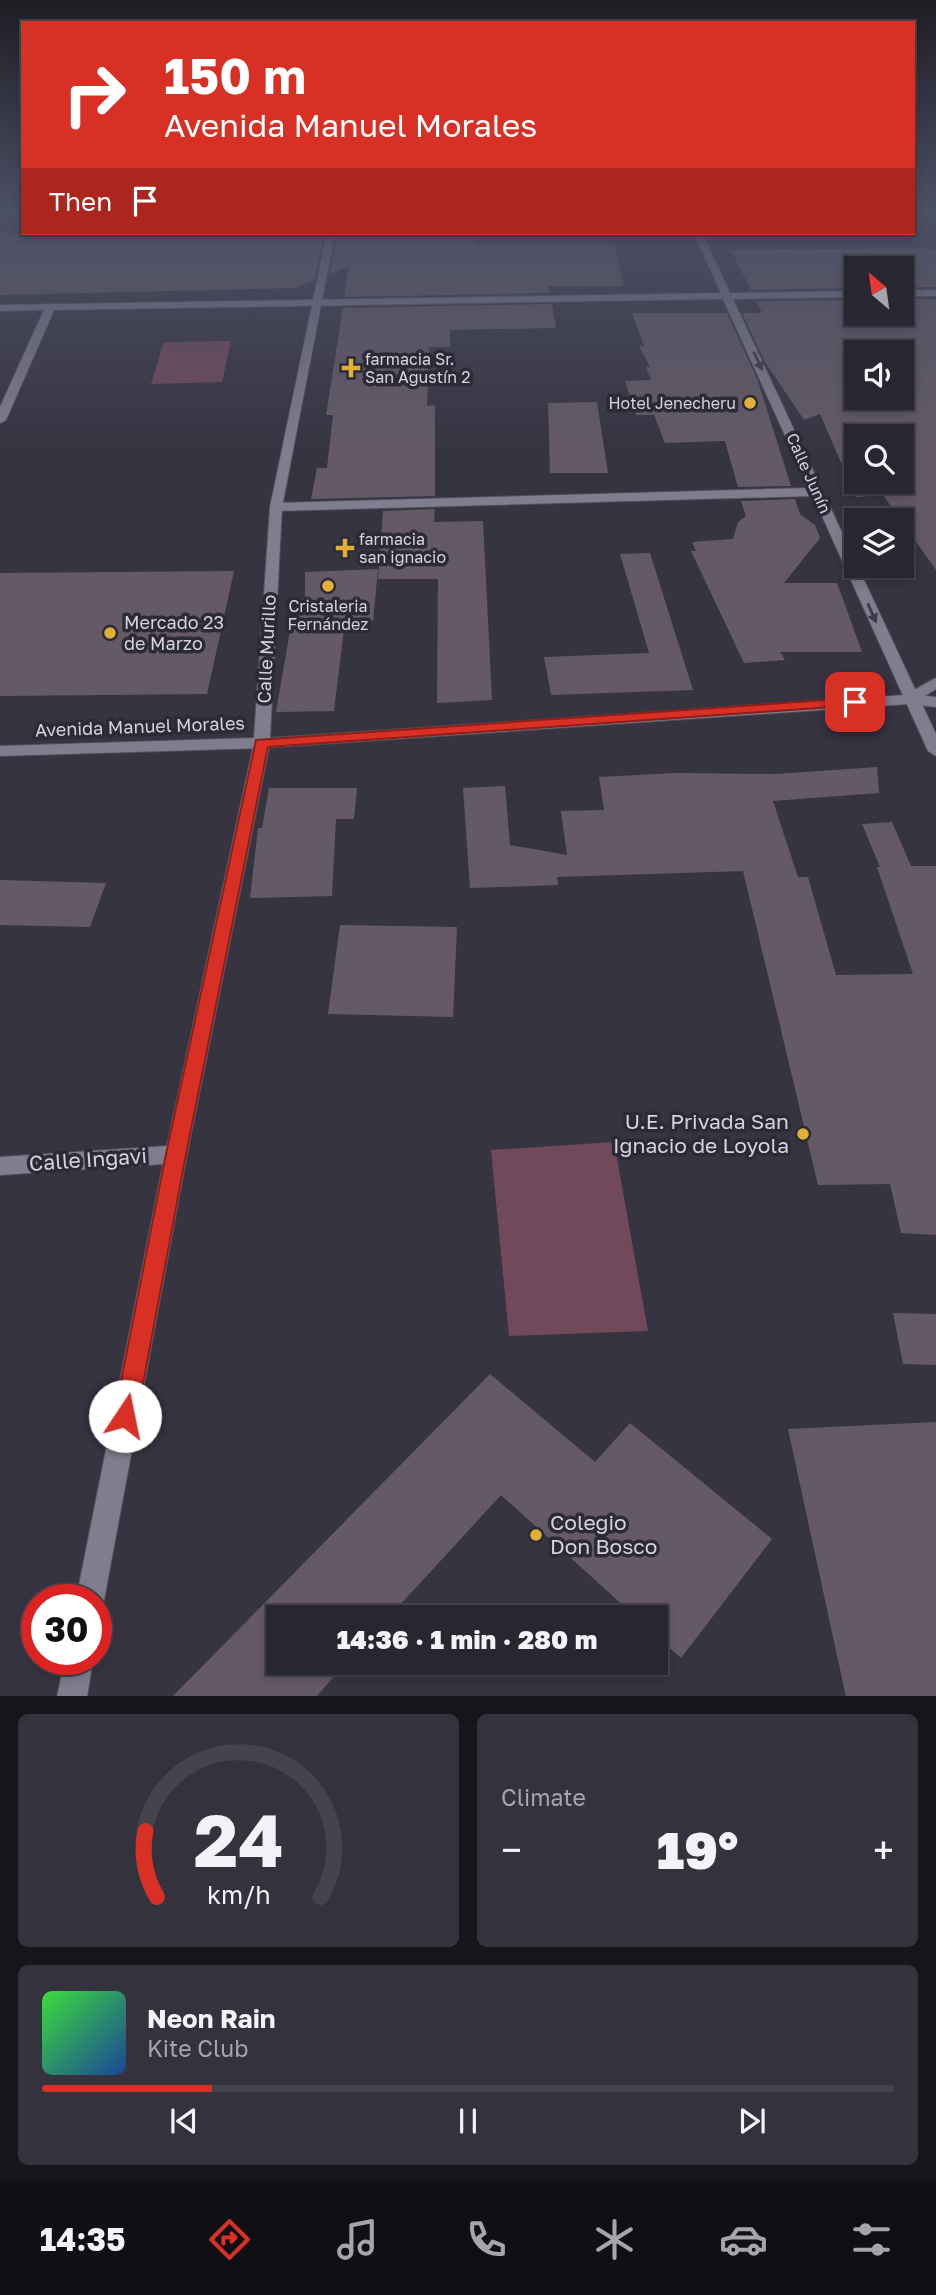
<!DOCTYPE html>
<meta charset="utf-8">
<style>
body{margin:0;font-family:"Golos Text",sans-serif;background:#34333d;color:#f1f3f6;height:100vh;display:flex;flex-direction:column;font-size:26px;white-space:nowrap}
*{box-sizing:border-box;margin:0}
p{font-size:23px;color:#a5a5ab}
.icon{flex:none;width:38px;height:38px;fill:none;stroke:currentColor;stroke-width:2;stroke-linecap:round;stroke-linejoin:round}
.map{position:relative;height:1696px;overflow:hidden}
.sheet{display:flex;flex-direction:column;gap:18px;padding:18px;background:#16151b;flex:1}
.sheet>*{flex:none}
.guide{position:absolute;left:21px;top:21px;width:894px;height:214px;border-radius:0px;box-shadow:0 4px 10px #0003,0 0 0 2px #44444d;background:#d93025;color:#fff;overflow:hidden}
.needle{width:46px;rotate:331deg}
.tools{position:absolute;left:844px;top:256px;display:grid;gap:14px}
.tools a{display:grid;place-items:center;width:70px;height:70px;border-radius:0px;background:#282731;box-shadow:0 4px 10px #0003,0 0 0 2px #44444d;font-size:35px}
.speed{position:absolute;left:21px;top:1584px;display:flex;gap:14px;font-size:35px;font-weight:700;text-align:center}
.speed>*{display:grid;place-content:center;width:91px;height:91px;border-radius:50%;background:#282731;box-shadow:0 4px 10px #0003,0 0 0 2px #44444d;line-height:1}
.speed .limit{border:10px solid #d22;background:#fff;color:#111}
.pin{position:absolute;display:grid;place-items:center;width:60px;height:60px;color:#fff;margin:-30px;border-radius:14px;box-shadow:0 4px 10px #0006}
.me{position:absolute;width:77px;margin:-38px;rotate:11deg;stroke-linejoin:round;filter:drop-shadow(0 0 5px #0008)}
.turn{display:flex;align-items:center;gap:24px;height:147px;padding:0 28px;font-size:32px}
.turn .icon{width:91px;height:91px;stroke-width:2.5}
.turn b{display:block;font-size:49px;line-height:60px}
.then{display:flex;align-items:center;height:66px;padding:0 28px;background:#0003;gap:14px;font-size:26px}
.big{font-size:52px;font-weight:800;line-height:1.1}
.sheet .card{flex:1;display:flex;flex-direction:column;justify-content:center;gap:10px;min-width:0;padding:0 24px;border-radius:10px;background:#34333d}
.sheet .dial{align-items:center;gap:0}
.dial svg{height:182px;overflow:visible;fill:none;stroke:#44444d;stroke-width:7;stroke-linecap:round;text-anchor:middle}
.dial text{fill:#f1f3f6;stroke:none}
.song{display:flex;align-items:center;gap:21px}
.cover{width:84px;height:84px;border-radius:10px;background:linear-gradient(135deg,hsl(120 70% 55%),hsl(220 70% 35%))}
.played{height:7px;border-radius:4px;background:linear-gradient(90deg,#d93025 20%,#44444d 20%)}
.keys{display:flex;justify-content:space-around;direction:ltr}
.heat{display:flex;justify-content:space-between;align-items:center;font-size:38px;direction:ltr}
.sheet .tiles{flex:1;display:grid;gap:18px;grid-template-columns:1fr 1fr}
.card:last-child{grid-column:span 2}
.trip{position:absolute;left:266px;top:1605px;width:402px;height:70px;border-radius:0px;background:#282731;box-shadow:0 4px 10px #0003,0 0 0 2px #44444d;font-weight:800;line-height:70px;text-align:center}
.tabs{display:flex;height:112px;justify-content:space-around;align-items:center;background:#101014;color:#a5a5ab}
.tabs .icon{width:49px;height:49px}
.tabs .on{color:#d93025}
.tabs b{font-size:32px;color:#f1f3f6}
.map>svg:first-child{display:block}
.green{fill:#71495a}
.building{fill:#645a66;fill-rule:evenodd}
.lines{fill:none;stroke-linecap:round;stroke-linejoin:round}
.minor-casing{stroke:#51505b;stroke-width:2}
.tertiary-casing{stroke:#51505b;stroke-width:2}
.minor{fill:#807e8e;fill-rule:evenodd}
.tertiary{fill:#807e8e;fill-rule:evenodd}
.oneway{fill:#3d3b48}
.route{fill:#d93025;stroke:#8d1f18;stroke-width:2}
.poi-dot{fill:#e1af34;stroke:#2c2a37;stroke-width:2.5}
.labels{text-anchor:middle;stroke-width:7;stroke-linejoin:round;paint-order:stroke}
.far-poi-label{font-size:16px;fill:#d5d4dd;stroke:#2c2a37;text-anchor:start}
.far-street-label{font-size:16px;fill:#d5d4dd;stroke:#2c2a37}
.poi-label{font-size:18px;fill:#d5d4dd;stroke:#2c2a37;text-anchor:start}
.street-label{font-size:18px;fill:#d5d4dd;stroke:#2c2a37}
.near-poi-label{font-size:21px;fill:#d5d4dd;stroke:#2c2a37;text-anchor:end}
.near-street-label{font-size:21px;fill:#d5d4dd;stroke:#2c2a37}
</style>
<div class="map">
<svg width="936" height="1697" viewBox="0 0 936 1697">
<rect width="100%" height="100%" fill="#363441"/>
<path class="green" d="M231,341l-9,41 -71,2 13,-42z
M614,1142l34,189 -139,5 -18,-186z"/>
<path class="building" d="M0,233h43l-3,4 284,-4 -9,47 -21,8 -294,7z
M337,233l137,2 1,9h139l10,42h-76l2,7 -206,4 5,-31 -19,8z
M921,248l15,2v37h-35v-19h-45v20l-105,2 -20,-40z
M901,299h35v271l-53,-75 -27,2 -36,-83 -16,6 -39,-58 -23,-49h20l-6,-12 100,-1v13h45zM856,352h45v45h-45zM856,436h45v45h-45z
M552,304l4,24 -106,2v17h-21l-2,59 8,-1v91l-124,3 6,-31h10l6,-53h-7l17,-107z
M632,313h95l31,68 33,105 -53,1 -13,-46 -60,2 -11,-28h-18l-11,-34 26,-1 -5,-13h4l-11,-21h5z
M597,402l11,71h-58l-2,-70z
M795,499l5,15 15,11 5,13 -36,45h53l25,69h-82l5,8 -41,3 -53,-112h5l-4,-9 41,-3 5,-17 8,-6 -5,-15z
M435,509l-1,13 49,-1 9,179 -55,3 1,-124h-60l5,-68z
M650,553l43,137 -142,5 -7,-38 105,-4 -29,-99z
M378,569l-5,52h-28l-11,90 -58,1 15,-87h3l5,-26h6v-27z
M234,571l-27,123 -207,2v-123z
M877,767l2,26 -106,8 25,76h10l28,98 77,-1 -36,-107h3l-18,-43 30,-2 19,44h25v369l-35,-2 -11,-49 -72,1 -75,-314 -186,6 1,8 -88,3 -7,-100 42,-2 5,59 57,10 -6,-44 43,-1 -5,-33 77,-4 100,1z
M269,788h88l-3,31h-18l-4,77 -82,2 8,-70h4z
M0,880l106,3 -16,44 -90,-2z
M340,925l117,2 -4,90 -125,-3z
M893,1313l43,1v51l-33,-1z
M490,1374l105,88 35,-39 142,116 -91,119 -25,-22v-19h-20l-135,-122 -112,122h-111v45h69l-31,35h-144z
M936,1422v275h-90l-58,-268z"/>
<g class="lines">
<g class="minor-casing">
<path id="minor" d="M694,233h8l28,60 126,-2v6l-123,2 203,435v22l-8,-5 -115,-255 -537,15 -6,-4 6,-4 533,-15 -86,-189 -669,11 -48,110 -6,3v-16l44,-97 -44,1v-6l721,-12z
M901,290h35v6h-35z
M262,738l8,5 -83,411 -83,446 -8,11v-11h-20l87,-436 -163,11v-18l167,-11 87,-403z
M65,1659h28l-6,38h-30z"/>
</g>
<g class="tertiary-casing">
<path id="tertiary" d="M327,233h8l-53,274 -12,231 635,-43 31,-17v11l-11,7 11,1v10l-27,-3 -647,44 -262,8v-10l254,-8 16,-231z"/>
</g>
<use href="#minor" class="minor"/>
<use href="#tertiary" class="tertiary"/>
</g>
<defs><path id="oneway-solid" d="M-6-.8H1V-3.2L6.5 0L1 3.2V.8H-6Z" transform="scale(1.75)"/></defs>
<g class="oneway">
<use href="#oneway-solid" transform="translate(758 361) rotate(65)"/>
<use href="#oneway-solid" transform="translate(872 613) rotate(66)"/>
</g>
<linearGradient id="sky" x2="0" y2="1"><stop stop-color="#1e1d24"/><stop offset="0.47" stop-color="#4c5065"/><stop offset="1" stop-color="#4c5065" stop-opacity="0"/></linearGradient>
<rect width="936" height="450" fill="url(#sky)"/>
<path class="route" d="M855,698l5,1v6l-592,42 -82,407 -49,262 -3,8 -9,3 -8,-3 -3,-8 52,-262 90,-414z"/>
<g class="poi-dot">
<path d="M347.5 357.5h7v7h7v7h-7v7h-7v-7h-7v-7h7z"/>
<circle cx="750" cy="403" r="7"/>
<path d="M341.5 537.5h7v7h7v7h-7v7h-7v-7h-7v-7h7z"/>
<circle cx="328" cy="586" r="7"/>
<circle cx="110" cy="633" r="7"/>
<circle cx="803" cy="1134" r="7"/>
<circle cx="536" cy="1535" r="7"/>
</g>
<g class="labels">
<g class="far-poi-label">
<text x="365" y="365">farmacia Sr.<tspan x="365" dy="18">San Agustín 2</tspan></text>
<text x="736" y="409" text-anchor="end">Hotel Jenecheru</text>
<text x="359" y="545">farmacia<tspan x="359" dy="18">san ignacio</tspan></text>
<text x="328" y="612" text-anchor="middle">Cristaleria<tspan x="328" dy="18">Fernández</tspan></text>
</g>
<g class="far-street-label">
<text transform="translate(809 473) rotate(66)" y="6">Calle Junín</text>
</g>
<g class="poi-label">
<text x="124" y="629">Mercado 23<tspan x="124" dy="21">de Marzo</tspan></text>
</g>
<g class="street-label">
<text transform="translate(267 649) rotate(-87)" y="6">Calle Murillo</text>
<text transform="translate(140 727) rotate(-2)" y="6">Avenida Manuel Morales</text>
</g>
<g class="near-poi-label">
<text x="789" y="1129">U.E. Privada San<tspan x="789" dy="24">Ignacio de Loyola</tspan></text>
<text x="550" y="1530" text-anchor="start">Colegio<tspan x="550" dy="24">Don Bosco</tspan></text>
</g>
<g class="near-street-label">
<text transform="translate(88 1160) rotate(-4)" y="7">Calle Ingavi</text>
</g>
</g>
</svg>
<div class="tools">
<a><svg class="needle" viewBox="-14 -14 28 28"><path d="M0-13l5 13h-10z" fill="#e53935"/><path d="M0 13l5-13h-10z" fill="#a5a5ab"/></svg></a>
<a><svg class="icon" aria-label="sound" viewBox="0 0 24 24"><path d="M4 9h4l5-4v14l-5-4H4zM17 9q2 3 0 6"/></svg></a>
<a><svg class="icon" aria-label="search" viewBox="0 0 24 24"><circle cx="10" cy="10" r="6"/><path d="M15 15l6 6"/></svg></a>
<a><svg class="icon" aria-label="layers" viewBox="0 0 24 24"><path d="M12 4l9 5-9 5-9-5zM3 14l9 5 9-5"/></svg></a>
</div>
<div class="speed"><div class="limit">30</div></div>
<div class="pin" style="left:855px;top:702px;background:#d93025"><svg class="icon" aria-label="arrive" viewBox="0 0 24 24"><path d="M6 21V4h12l-3 4 3 4H6"/></svg></div>
<svg class="me" style="left:125px;top:1416px" viewBox="-20 -20 40 40"><circle r="19" fill="#fff"/><path d="M0-13L10 11 0 6-10 11z" fill="#d93025"/></svg>
<div class="trip">14:36 · 1 min · 280 m</div>
<div class="guide">
<div class="turn"><svg class="icon" aria-label="right" viewBox="0 0 24 24"><path d="M7 20v-9h11M14 6l5 5-5 5"/></svg><div><b>150 m</b>Avenida Manuel Morales</div></div>
<div class="then">Then<svg class="icon" aria-label="arrive" viewBox="0 0 24 24"><path d="M6 21V4h12l-3 4 3 4H6"/></svg></div>
</div>
</div>
<section class="sheet">
<div class="tiles">
<div class="card dial"><svg viewBox="0 0 100 80">
<path d="M14 69A42 42 0 1 1 86 69"/>
<path d="M14 69A42 42 0 0 1 9 40" stroke="#d93025"/>
<text x="50" y="56" font-size="32" font-weight="700">24</text>
<text x="50" y="72" font-size="11">km/h</text>
</svg></div>
<div class="card"><p>Climate</p>
<div class="heat"><a>−</a><b class="big">19°</b><a>+</a></div>
</div>
<div class="card">
<div class="song"><i class="cover"></i><div><b>Neon Rain</b><p>Kite Club</p></div></div>
<div class="played"></div>
<div class="keys"><svg class="icon" aria-label="previous" viewBox="0 0 24 24"><path d="M18 5L8 12l10 7zM5 5v14"/></svg><svg class="icon" aria-label="pause" viewBox="0 0 24 24"><path d="M8 5v14M16 5v14"/></svg><svg class="icon" aria-label="next" viewBox="0 0 24 24"><path d="M6 5l10 7-10 7zM19 5v14"/></svg></div>
</div>
</div>
</section>
<nav class="tabs">
<b>14:35</b>
<svg class="icon on" aria-label="directions" viewBox="0 0 24 24"><path d="M12 3l9 9-9 9-9-9zM9 14v-3h6M13 9l2 2-2 2"/></svg>
<svg class="icon" aria-label="music" viewBox="0 0 24 24"><path d="M9 18V5l10-2v13"/><circle cx="6" cy="18" r="3"/><circle cx="16" cy="16" r="3"/></svg>
<svg class="icon" aria-label="phone" viewBox="0 0 24 24"><path d="M5 4h4l2 5-3 2q2 4 5 5l2-3 5 2v4C11 20 4 13 5 4z"/></svg>
<svg class="icon" aria-label="climate" viewBox="0 0 24 24"><path d="M12 3v18M4 7l16 10M4 17L20 7"/></svg>
<svg class="icon" aria-label="car" viewBox="0 0 24 24"><path d="M5 17H2v-5l4-1 3-4h7l3 4 3 1v5h-3M9 17h6M6 11h13"/><circle cx="7" cy="17" r="2"/><circle cx="17" cy="17" r="2"/></svg>
<svg class="icon" aria-label="filters" viewBox="0 0 24 24"><path d="M4 7h16M4 17h16"/><circle cx="9" cy="7" r="2"/><circle cx="15" cy="17" r="2"/></svg>
</nav>
